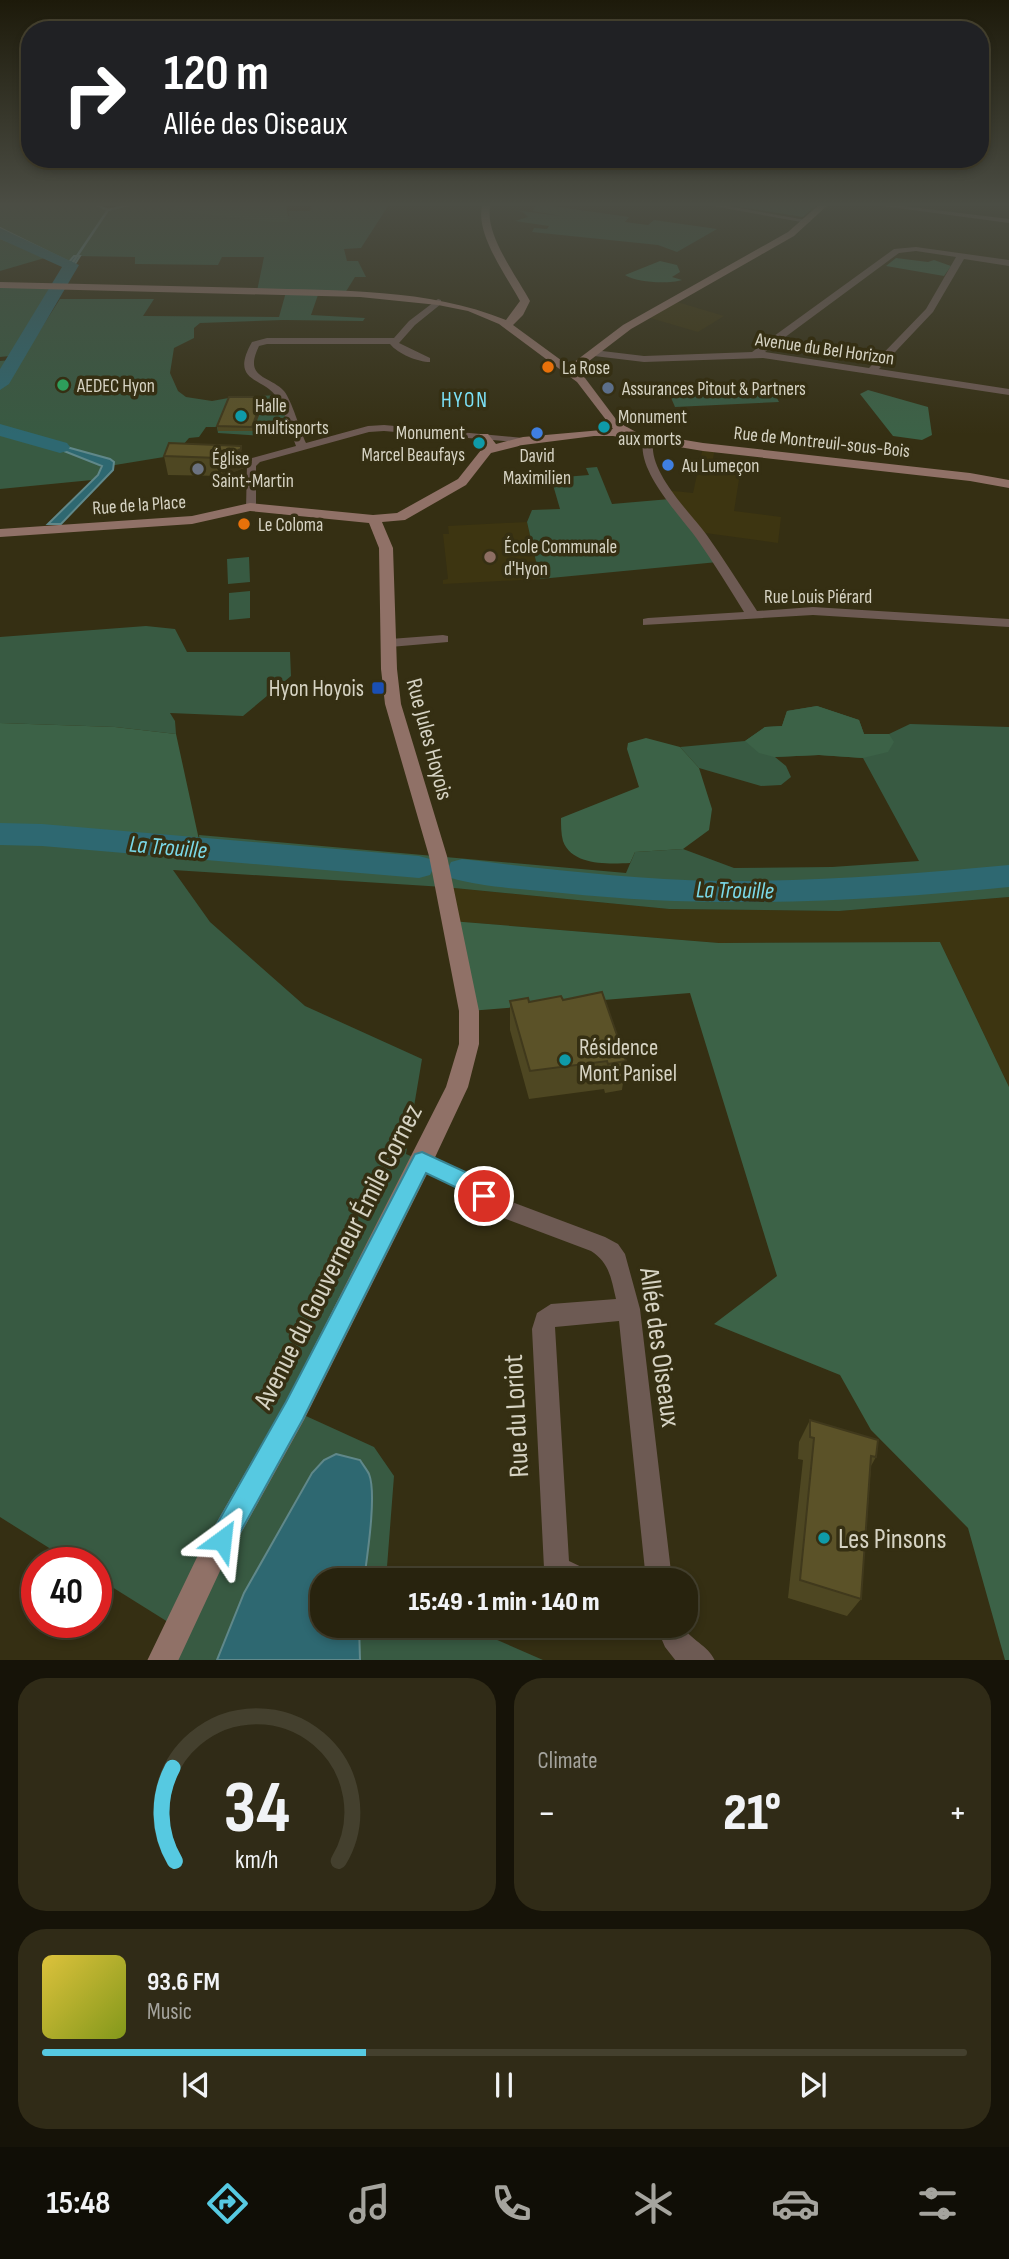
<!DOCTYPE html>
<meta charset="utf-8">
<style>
body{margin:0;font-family:"Sofia Sans Condensed",sans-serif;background:#302b17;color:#f1f3f6;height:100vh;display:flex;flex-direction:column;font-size:26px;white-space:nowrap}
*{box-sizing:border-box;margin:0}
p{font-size:23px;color:#a5a49e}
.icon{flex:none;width:38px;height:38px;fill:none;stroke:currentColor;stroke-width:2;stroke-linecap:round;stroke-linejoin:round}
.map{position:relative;height:1660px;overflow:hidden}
.sheet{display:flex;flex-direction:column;gap:18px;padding:18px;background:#161308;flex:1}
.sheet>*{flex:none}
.top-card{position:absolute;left:21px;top:21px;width:968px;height:147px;border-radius:28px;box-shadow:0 4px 10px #0003,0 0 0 2px #44402e;background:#202124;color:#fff;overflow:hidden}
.speed{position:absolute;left:21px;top:1547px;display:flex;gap:14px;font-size:35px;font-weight:700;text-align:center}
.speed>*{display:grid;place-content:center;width:91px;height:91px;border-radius:50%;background:#28230e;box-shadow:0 4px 10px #0003,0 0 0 2px #44402e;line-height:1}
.speed .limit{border:10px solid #d22;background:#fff;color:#111}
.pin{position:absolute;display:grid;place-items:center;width:60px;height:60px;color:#fff;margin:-30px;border:4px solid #fff;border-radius:50%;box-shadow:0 2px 7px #0007}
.me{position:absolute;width:77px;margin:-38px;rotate:30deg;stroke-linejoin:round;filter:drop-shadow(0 0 5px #0008)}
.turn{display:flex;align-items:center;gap:24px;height:147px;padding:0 28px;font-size:32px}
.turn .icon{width:91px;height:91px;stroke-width:2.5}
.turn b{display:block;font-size:49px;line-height:60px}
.big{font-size:52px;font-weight:800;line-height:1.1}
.sheet .tile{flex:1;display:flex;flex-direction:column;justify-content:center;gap:10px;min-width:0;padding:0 24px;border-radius:28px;background:#302b17}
.sheet .dial{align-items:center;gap:0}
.dial svg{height:182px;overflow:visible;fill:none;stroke:#44402e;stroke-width:7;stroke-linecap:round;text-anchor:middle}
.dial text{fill:#f1f3f6;stroke:none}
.song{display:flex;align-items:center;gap:21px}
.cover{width:84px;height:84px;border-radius:10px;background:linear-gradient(135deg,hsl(50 70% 55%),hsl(70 70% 35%))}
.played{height:7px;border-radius:4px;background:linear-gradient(90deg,#56c9e1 35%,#44402e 35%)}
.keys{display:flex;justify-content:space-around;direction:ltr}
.heat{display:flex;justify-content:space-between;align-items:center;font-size:38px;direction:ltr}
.sheet .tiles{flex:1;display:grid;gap:18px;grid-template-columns:1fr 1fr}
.tile:last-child{grid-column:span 2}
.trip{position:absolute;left:310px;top:1568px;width:388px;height:70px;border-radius:28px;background:#28230e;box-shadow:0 4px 10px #0003,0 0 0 2px #44402e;font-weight:800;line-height:70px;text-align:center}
.menu{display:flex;height:112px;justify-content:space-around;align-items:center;background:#100e06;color:#a5a49e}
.menu .icon{width:49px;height:49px}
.menu .on{color:#56c9e1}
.menu b{font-size:32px;color:#f1f3f6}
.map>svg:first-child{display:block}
.built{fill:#3d3511}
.green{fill:#385a42}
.forest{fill:#3c6247}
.water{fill:#2e6871;stroke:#60888a;stroke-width:2}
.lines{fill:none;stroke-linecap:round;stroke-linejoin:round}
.stream{stroke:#60888a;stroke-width:2.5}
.river{fill:#2e6871;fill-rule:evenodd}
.street{fill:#6d5a53;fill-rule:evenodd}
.secondary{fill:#907167;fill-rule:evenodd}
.wall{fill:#4e4722}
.shaded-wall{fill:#40391c}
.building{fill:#5b5228;stroke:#40391c;stroke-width:2}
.route{fill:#56c9e1;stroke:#388392;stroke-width:2}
.food-dot{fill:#e8710a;stroke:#352f13;stroke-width:2.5}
.leisure-dot{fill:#2e9e5b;stroke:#352f13;stroke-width:2.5}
.service-dot{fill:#5c6f8a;stroke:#352f13;stroke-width:2.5}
.culture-dot{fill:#0f9aa8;stroke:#352f13;stroke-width:2.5}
.shop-dot{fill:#3f7fe0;stroke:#352f13;stroke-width:2.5}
.worship-dot{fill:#6b7280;stroke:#352f13;stroke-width:2.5}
.education-dot{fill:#8d6e63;stroke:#352f13;stroke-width:2.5}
.transit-dot{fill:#1a4fb4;stroke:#352f13;stroke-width:2.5}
.labels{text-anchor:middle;stroke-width:7;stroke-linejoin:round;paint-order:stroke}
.far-street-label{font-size:19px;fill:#d6d3c3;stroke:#352f13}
.far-poi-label{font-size:19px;fill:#d6d3c3;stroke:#352f13;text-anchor:start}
.far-quarter-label{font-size:21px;letter-spacing:2px;fill:#7ce2f8;stroke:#352f13}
.poi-label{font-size:23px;fill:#d6d3c3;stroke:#352f13;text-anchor:end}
.street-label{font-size:23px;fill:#d6d3c3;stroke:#352f13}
.water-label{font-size:24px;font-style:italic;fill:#7ad8e7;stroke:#352f13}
.near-street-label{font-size:28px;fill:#d6d3c3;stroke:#352f13}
.near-poi-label{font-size:28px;fill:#d6d3c3;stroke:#352f13;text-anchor:start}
</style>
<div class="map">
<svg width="1009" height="1661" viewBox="0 0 1009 1661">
<rect width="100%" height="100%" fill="#352f13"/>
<path class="built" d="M674,301l50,15 -26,16 -51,-15z
M703,447l12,1 -3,16 29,3 -7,44 47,6 -3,26 -80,-11 -34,-42 29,3z
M527,522l13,57 -97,5v-4l5,-1 -5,-45h6l-1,-8z
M444,887l225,22 170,2 170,-14v190l-69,-145 -221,1 -268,-22z"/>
<path class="green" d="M0,203h92l5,4 11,3 28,-7h34l8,8 111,5 -1,-5h22l3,-8h77l-29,45 -17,1 3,12h11l8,16h-11l-10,16 -26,-1 -8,23 54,3 -2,3 -80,-1 -83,3 -6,5v10l-20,10 -4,25 8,18 8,6 26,4 22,-4 46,-2 9,38 -25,3 -46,-3 -1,-6h-11l-7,10 -10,1 -13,15 -6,3 -61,10 -2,-4 -43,-11 36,13v8l-8,8 -92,9v-128l11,-1 5,8 44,-69h94l-11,17 136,1 7,-25 -29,-1 7,-34h-42l-4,8 -83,-1v-7l-61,-1 -4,6 -70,-34z
M716,203h103l-16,14z
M538,204l91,13 -4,5 23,3 6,-5 63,9 -40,23 -19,-7 -126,-13 2,-4 13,1 2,-3 -34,-5 13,-4 -5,-5 -9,-2 47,6 -29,-5z
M0,238l30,14 18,5 -48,14z
M0,287l54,2 -44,67 -10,1z
M772,388l7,14 -104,5 -6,-14z
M597,467l15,37 58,-5 48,63 -178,17 -13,-57 5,-12 28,-1 -9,-31 38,-3 -3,-7z
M249,557l1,25 -22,2 -1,-25z
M250,591v27l-21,2v-27z
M146,626l29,3 12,23h103l1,24 -48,40 -73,-3 5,8 1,13 -61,-7 -115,-4v-86z
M817,706l42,14 5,14h25l21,-10 99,3v170l-170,14 -170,-2 -225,-22 -271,-17 37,52 95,84 117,53 -16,95 16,7 -127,250 79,36 20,29 -8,104h-64v46h143l78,34h-380l13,-33 -80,-50v-14h-23l-73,-46v-683l201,15 -2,-14 427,38 9,-21 48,-3 51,19 98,-1 87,-6 -56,-103 -44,-3 -44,2 11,9 5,11 -10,8 -20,1 -62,-18 -19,-21 65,-6 20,-14 17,-1 5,-15z"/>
<path class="forest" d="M170,203h113l3,1 3,18h-18l-93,-11z
M896,258l32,4 6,-2 17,6 -7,10 -58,-10z
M660,261l17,4 3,7 -8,5 10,3c-13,4 -45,3 -57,-5z
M868,390l60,17 4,28 -10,5 -29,-4 -33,-42z
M817,706l42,14 5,14h25l5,8 -6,10 -25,6 -44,-3 -45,2 -15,-4 -14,-12 20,-14 17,-1 5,-15z
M0,723l115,4 61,7 25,115 -201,-15z
M646,738l34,9 19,21 13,41 -3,21 -26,19 -48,3 -5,11c-21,1 -58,3 -67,-22 -2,-7 -2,-16 -2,-23l78,-31 -12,-38 1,-6z
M451,921l268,22 221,-1 69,145v573h-4l-37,-132 -97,-98 -31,-55 -126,-51 63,-48 -87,-283 -221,18z"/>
<path class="water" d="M0,228l69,34 5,-6h6l-19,30h-6l13,-21 -68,-27z
M23,435l87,24 4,3 -1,8 -52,54h-13l50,-49 4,-9 -38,-15 -47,-13z
M336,1454l24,6c3,5 7,10 9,14 8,20 -2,83 -5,106h-42v46h37l1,34h-143l27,-67 68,-120 12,-13z"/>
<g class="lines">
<path class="stream" d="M92,203l16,7
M73,262l35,-52 28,-7"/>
<path class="river" d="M0,228l79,37 -70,119 -9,6v-21l62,-102 -62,-28z
M0,424l67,19 3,4 -3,4 -7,2 -60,-17z
M0,823l42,1 377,32 11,3 4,8 -4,8 -11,3 -377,-32 -42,-1z
M462,859c84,10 169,20 255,22 97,1 195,-7 292,-16v22c-150,15 -297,22 -447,6 -36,-4 -76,-5 -111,-15l-4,-8 4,-8z"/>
<path class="street" d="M696,203h15l100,18 -4,2z
M860,203h19l130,16v4z
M916,247l93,13v6l-45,-7 -31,53 -54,57 130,20v6l-246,-37 -119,4 -50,-6 -5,-3 5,-3 50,6 108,-4 142,-103zM916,251l40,6 -30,52 -57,59 -104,-16 134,-99z
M438,299l3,1v4l-26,21 -16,18 31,15v4c-12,0 -32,-8 -40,-18h-123l-8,2c-16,33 10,29 25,45 8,10 16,39 22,52l62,-17 16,-1 139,13 5,3 -1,2 -143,-12 -15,1 -109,30 -4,4v41l-10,2 1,-46 5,-5 44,-12c-6,-16 -11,-33 -19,-48 -11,-21 -49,-14 -25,-56l15,-4h127l15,-17z
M649,435l5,3c-9,31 35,73 52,96 18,25 34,51 51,77l56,-4 196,12v8l-196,-12 -170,10v-6l5,-1 96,-6c-15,-24 -30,-49 -47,-73 -17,-24 -63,-70 -53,-101z
M443,635l5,1v6l-58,5 -7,-4 7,-4z
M422,1152l62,28 23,20 98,37 13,7 7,10 15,55 32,271h-26l-27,-259 -64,6 14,234 21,10 4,9h-39l-7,-3 -4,-9 -12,-239 5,-16 14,-9 65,-5c-5,-20 -6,-36 -25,-48l-98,-37 -23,-20 -55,-27 -3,-6 3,-6z
M656,1626h26c9,14 27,20 33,35h-39l-11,-14z"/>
<path class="secondary" d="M483,203h8c-9,28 25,72 39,98l-7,14 -10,10 56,41 54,-41 165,-93 33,-29h9l-36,33 -163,93 -55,42 9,7 33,44 18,10 67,11 267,30 39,7v8l-39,-7 -267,-30 -90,-15h-19l-71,9 -32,8 -25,32 -61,35 -23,2 11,26 4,121 4,35 46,152 32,155v33l-11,43 -38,81 -126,252 -84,151 -42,90h-31l53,-110 86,-149 160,-315 13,-43v-33l-30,-155 -44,-152 -4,-35 -2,-121 -10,-25 -119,-12 -58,13 -192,13v-8l192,-13 58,-13 123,12 24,-2 61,-34 27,-34 -7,-8 2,-3h8l8,10 27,-7 90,-8 -36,-47 -78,-58 -31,-13 -30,-6 -78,-8 -360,-9v-6c85,2 170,4 255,6 85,3 172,0 251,32l14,-19c-14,-26 -47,-70 -37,-98z"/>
</g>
<path class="wall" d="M263,397l1,5 -11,29h-35l-1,-5z
M169,443l75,21v4l-21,8 -55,-1 -4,-19z
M563,1000l63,61 -4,29 -17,3 -1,-4 -75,10 -19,-69v-29l19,1z
M810,1420l66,37 -5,9 -10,133 -14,17 -59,-18 15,-138 -5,-1 1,-17z"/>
<path class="shaded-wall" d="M263,397l1,5 -11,29 -1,-4z
M241,446l3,22 -21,8 -4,-18z"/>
<path class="building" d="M229,397h34l-11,30 -35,-1z
M169,443l72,3v3l-22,9 -55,-2z
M602,992l24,69 -18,3 -1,-3 -77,10 -20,-70 18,-3 1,4 32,-6 2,4z
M810,1420l68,20 -2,17 -5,-1 -10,143 -61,-19 14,-142 -4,-1z"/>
<linearGradient id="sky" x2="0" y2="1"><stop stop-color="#1d1a0a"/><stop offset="0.47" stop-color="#4b4d44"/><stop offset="1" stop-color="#4b4d44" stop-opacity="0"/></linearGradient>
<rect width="1009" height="435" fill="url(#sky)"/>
<path class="route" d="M422,1152l63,29 10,15 -3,7 -8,3 -7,-3 -7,-9 -44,-21 -123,246 -72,130 -9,3 -9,-3 -4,-9 4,-9 73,-129 129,-248z"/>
<g class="food-dot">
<circle cx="548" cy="367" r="7"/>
<circle cx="244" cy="524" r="7"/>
</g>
<circle class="leisure-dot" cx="63" cy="385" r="7"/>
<circle class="service-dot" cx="608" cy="388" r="7"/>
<g class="culture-dot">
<circle cx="241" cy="416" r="7"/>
<circle cx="604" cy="427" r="7"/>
<circle cx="479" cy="443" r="7"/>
<circle cx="565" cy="1060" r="7"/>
<circle cx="824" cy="1538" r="7"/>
</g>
<g class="shop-dot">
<circle cx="537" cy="433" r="7"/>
<circle cx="668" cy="465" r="7"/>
</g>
<circle class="worship-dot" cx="198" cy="469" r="7"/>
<circle class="education-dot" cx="490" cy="557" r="7"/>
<rect class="transit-dot" x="371" y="681" width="14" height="14" rx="3.5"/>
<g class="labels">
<g class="far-street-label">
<text transform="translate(825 348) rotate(8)" y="7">Avenue du Bel Horizon</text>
<text transform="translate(822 441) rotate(6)" y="7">Rue de Montreuil-sous-Bois</text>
<text transform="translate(139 504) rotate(-4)" y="7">Rue de la Place</text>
<text x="818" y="603">Rue Louis Piérard</text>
</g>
<g class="far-poi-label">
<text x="562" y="374">La Rose</text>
<text x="77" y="392">AEDEC Hyon</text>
<text x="622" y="395">Assurances Pitout &amp; Partners</text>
<text x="255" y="412">Halle<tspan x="255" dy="22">multisports</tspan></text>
<text x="618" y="423">Monument<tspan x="618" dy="22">aux morts</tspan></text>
<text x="465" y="439" text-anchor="end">Monument<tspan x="465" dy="22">Marcel Beaufays</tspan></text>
<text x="537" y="462" text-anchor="middle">David<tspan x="537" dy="22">Maximilien</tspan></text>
<text x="212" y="465">Église<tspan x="212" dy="22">Saint-Martin</tspan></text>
<text x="682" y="472">Au Lumeçon</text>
<text x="258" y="531">Le Coloma</text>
<text x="504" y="553">École Communale<tspan x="504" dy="22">d'Hyon</tspan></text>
</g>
<g class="far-quarter-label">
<text x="465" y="407">HYON</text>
</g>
<g class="poi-label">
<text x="364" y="696">Hyon Hoyois</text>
<text x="579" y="1055" text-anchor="start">Résidence<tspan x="579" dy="26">Mont Panisel</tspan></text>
</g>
<g class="street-label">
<text transform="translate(430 739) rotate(75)" y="8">Rue Jules Hoyois</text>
</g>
<g class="water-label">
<text transform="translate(168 847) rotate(5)" y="8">La Trouille</text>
<text transform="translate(735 890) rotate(1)" y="8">La Trouille</text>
</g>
<g class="near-street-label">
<text transform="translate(337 1256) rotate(-63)" y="10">Avenue du Gouverneur Émile Cornez</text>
<text transform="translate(661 1347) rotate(82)" y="10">Allée des Oiseaux</text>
<text transform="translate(515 1416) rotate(-93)" y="10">Rue du Loriot</text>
</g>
<g class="near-poi-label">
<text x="838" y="1548">Les Pinsons</text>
</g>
</g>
</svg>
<div class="speed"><div class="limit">40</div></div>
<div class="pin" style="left:484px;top:1196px;background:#d93025"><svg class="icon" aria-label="arrive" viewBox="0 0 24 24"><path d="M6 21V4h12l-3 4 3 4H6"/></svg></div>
<svg class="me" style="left:222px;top:1540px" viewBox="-20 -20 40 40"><path d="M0-17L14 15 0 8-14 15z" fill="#56c9e1" stroke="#fff" stroke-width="4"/></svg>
<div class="trip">15:49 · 1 min · 140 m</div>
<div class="top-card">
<div class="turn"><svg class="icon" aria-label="right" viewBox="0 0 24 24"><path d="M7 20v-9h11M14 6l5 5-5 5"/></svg><div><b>120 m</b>Allée des Oiseaux</div></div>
</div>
</div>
<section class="sheet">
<div class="tiles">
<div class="tile dial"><svg viewBox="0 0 100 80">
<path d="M14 69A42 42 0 1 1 86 69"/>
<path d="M14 69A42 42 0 0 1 13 28" stroke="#56c9e1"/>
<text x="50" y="56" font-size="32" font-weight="700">34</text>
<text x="50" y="72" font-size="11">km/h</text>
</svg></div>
<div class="tile"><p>Climate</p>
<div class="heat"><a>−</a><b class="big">21°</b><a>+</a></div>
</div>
<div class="tile">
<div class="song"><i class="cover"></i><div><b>93.6 FM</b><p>Music</p></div></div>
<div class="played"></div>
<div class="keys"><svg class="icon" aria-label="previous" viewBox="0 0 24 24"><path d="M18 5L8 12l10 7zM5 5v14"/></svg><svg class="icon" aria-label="pause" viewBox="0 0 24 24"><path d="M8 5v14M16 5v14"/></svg><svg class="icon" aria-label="next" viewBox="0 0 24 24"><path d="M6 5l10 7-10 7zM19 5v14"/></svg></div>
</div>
</div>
</section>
<nav class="menu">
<b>15:48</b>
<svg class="icon on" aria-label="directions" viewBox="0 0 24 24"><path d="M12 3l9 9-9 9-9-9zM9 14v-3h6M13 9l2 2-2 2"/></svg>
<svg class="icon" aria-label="music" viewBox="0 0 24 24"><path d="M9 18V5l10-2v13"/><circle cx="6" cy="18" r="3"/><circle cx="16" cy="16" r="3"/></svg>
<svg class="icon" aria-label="phone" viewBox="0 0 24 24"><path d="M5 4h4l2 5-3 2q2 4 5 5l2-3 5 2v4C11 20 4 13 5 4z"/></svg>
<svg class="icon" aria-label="climate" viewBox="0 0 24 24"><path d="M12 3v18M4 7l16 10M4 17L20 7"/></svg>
<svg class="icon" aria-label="car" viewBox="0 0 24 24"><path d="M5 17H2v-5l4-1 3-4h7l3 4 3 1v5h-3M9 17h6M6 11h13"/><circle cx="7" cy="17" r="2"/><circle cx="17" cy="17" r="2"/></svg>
<svg class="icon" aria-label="filters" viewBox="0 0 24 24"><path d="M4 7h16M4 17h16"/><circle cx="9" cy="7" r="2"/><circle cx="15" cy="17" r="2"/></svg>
</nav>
